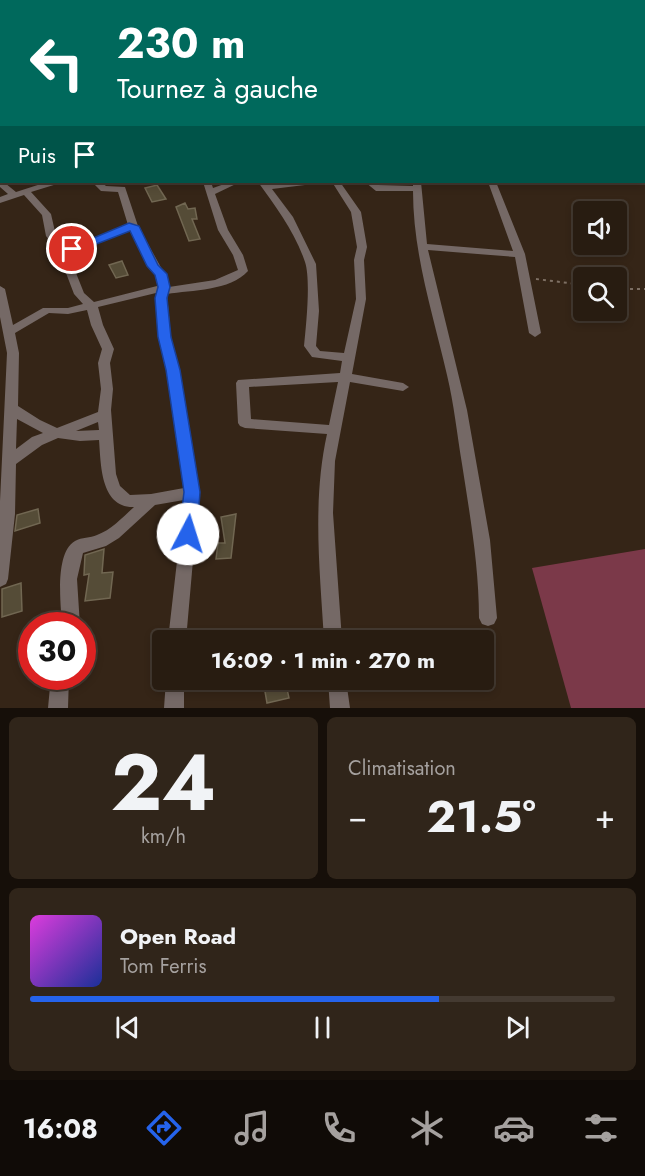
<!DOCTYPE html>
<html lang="fr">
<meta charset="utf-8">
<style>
body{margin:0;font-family:Jost,sans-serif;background:#30251a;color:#f1f3f6;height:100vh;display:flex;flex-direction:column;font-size:22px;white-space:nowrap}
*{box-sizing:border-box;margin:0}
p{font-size:20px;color:#a5a19f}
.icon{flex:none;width:33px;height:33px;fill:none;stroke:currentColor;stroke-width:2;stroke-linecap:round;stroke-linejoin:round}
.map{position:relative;height:708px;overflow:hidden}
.drawer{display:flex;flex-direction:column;gap:9px;padding:9px;background:#160f09;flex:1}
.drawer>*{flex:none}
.top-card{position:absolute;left:0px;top:0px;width:645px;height:183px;box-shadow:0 3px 9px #0003,0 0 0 2px #443a31;background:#00695c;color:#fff;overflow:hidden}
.fabs{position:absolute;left:573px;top:201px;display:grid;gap:12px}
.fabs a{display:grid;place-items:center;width:54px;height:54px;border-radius:6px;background:#281c11;box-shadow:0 3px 9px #0003,0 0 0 2px #443a31;font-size:30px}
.speed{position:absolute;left:18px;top:612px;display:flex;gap:12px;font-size:30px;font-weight:700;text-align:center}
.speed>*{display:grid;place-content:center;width:78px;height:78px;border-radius:50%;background:#281c11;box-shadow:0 3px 9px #0003,0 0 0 2px #443a31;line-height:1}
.speed .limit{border:9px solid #d22;background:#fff;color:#111}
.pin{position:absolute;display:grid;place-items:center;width:51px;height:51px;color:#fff;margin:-26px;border:3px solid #fff;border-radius:50%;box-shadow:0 2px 6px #0007}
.me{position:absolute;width:66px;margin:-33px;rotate:5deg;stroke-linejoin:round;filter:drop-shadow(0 0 4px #0008)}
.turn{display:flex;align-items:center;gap:21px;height:126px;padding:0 18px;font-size:27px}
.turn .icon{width:78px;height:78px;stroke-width:2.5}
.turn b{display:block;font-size:42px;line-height:51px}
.then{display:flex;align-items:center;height:57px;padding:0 18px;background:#0003;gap:12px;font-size:22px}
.big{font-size:45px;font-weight:700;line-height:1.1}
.drawer .widget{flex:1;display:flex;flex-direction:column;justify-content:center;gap:9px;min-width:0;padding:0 21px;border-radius:9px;background:#30251a}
.drawer .dial{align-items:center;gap:0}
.dial b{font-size:78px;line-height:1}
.song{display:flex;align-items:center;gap:18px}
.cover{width:72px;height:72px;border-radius:9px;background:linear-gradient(135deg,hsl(300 70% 55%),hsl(230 70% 35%))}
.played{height:6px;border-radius:3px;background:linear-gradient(90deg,#2563eb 70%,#443a31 70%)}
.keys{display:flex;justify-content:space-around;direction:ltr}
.heat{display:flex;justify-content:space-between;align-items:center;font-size:33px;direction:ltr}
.drawer .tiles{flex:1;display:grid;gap:9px;grid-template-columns:1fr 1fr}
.widget:last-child{grid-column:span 2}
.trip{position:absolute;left:152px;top:630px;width:342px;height:60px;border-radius:6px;background:#281c11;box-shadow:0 3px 9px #0003,0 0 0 2px #443a31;font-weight:700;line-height:60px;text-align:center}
.menu{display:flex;height:96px;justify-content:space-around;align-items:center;background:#100b07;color:#a5a19f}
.menu .icon{width:42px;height:42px}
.menu .active{color:#2563eb}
.menu b{font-size:27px;color:#f1f3f6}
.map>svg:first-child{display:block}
.green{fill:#7b3949}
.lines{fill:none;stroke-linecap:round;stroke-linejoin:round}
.stream{stroke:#717044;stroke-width:2}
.building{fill:#554c37;stroke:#716752;stroke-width:1.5}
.path{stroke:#7e7064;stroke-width:2;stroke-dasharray:3 4;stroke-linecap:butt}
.street{fill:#756966;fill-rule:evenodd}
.route{fill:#2563eb;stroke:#184099;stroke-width:1.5}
</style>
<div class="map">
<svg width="645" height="708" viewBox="0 0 645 708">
<rect width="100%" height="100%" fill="#352517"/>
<path class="green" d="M645,549v159h-74l-39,-140z"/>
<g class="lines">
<path class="stream" d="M391,0l6,2"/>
</g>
<path class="building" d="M157,185l9,14 -14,3 -7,-14z
M185,203l3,6 7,-1 2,11h-5l8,20 -11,2 -13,-34z
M122,261l6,14 -12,3 -7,-13z
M38,509l2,14 -25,8 2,-16z
M236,514l-5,44 -15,1 2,-16h7l-4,-26z
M104,549l-2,24 11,-1 -3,26 -25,3 4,-27 -5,1 1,-20z
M21,583l1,28 -20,6v-28z
M263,680h22l4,18 -22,5z"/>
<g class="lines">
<path class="path" d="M536,279l48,6
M616,289h29"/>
<path class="street" d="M503,0h5l-7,2z
M0,8h2v4h-2z
M0,87h2v5l-2,-1z
M0,114h2l-2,5z
M0,179l16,13 31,-10h11l-1,2 -26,8 20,22 5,22 9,12 63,-23 -10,-33 -17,-1 -9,-9h9l5,4 19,1 13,39 30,54 1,7 46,-7 23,-10 -5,-15 -15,-25 -15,-48h8l2,6 17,-6h10l-25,12 13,36 15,25 5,16c-18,20 -56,19 -81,23l4,43 8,33 20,122 -13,148h-18l16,-140 -29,5 -36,33 -13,8 -23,7 -6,26 3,47h-18c-1,-20 -8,-73 13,-85 7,-4 15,-3 22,-6 14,-5 26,-18 37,-28 -34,1 -33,-44 -35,-67l-19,1 -22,-3 -16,7 -26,19 -1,50 -7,65 -2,5 -6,3v-86l7,-148 -7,-36v-31l5,3 8,36 30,-17h25l15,-4 -9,-10 -16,-42 -12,-16 -4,-21 -18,-20 -24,8v-6l8,-3 -8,-7zM131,230l27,50 -1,6 -63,16 -10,-9 -16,-40zM156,293l3,44 8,33 17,118 -33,6 -21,1 -10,-9 -4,-12 -5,-64 2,-21 -3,-26 4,-14 -11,-24 -5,-18zM87,310l4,15 11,24 -4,14 3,26 -3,23 -41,16 -17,-8 -22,-14 1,-53 -4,-20 34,-20 19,1zM17,419l26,14 -11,4 -16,12zM98,422l1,8 -23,1z
M258,182h8l2,2 21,-2h20l-4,3 -33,4 21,28 23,47 3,47 -3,35 4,5 24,2 12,-54 -2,-39 3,-13 -6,-35 -19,-30h8l21,30 6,35 -3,13 2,39 -14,75 51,9 6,4 -6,4 -53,-9 -15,79 -2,52 9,127h-18c-4,-69 -12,-138 3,-206l-82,-6 -5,-2 -2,-3 -2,-40 2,-3 102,-7 2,-12 -30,-4 -8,-11c2,-20 7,-66 1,-84 -10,-30 -29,-55 -47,-80zM338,382l-9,43 -78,-6 -2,-32z
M365,182h9l4,3 35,1v-4h8l6,62 86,7 -25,-69h8l29,72 16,79 -6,4 -6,-4 -14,-76 -87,-7 39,160 23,130 7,78 -3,6 -6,2 -6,-2 -3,-6c0,-52 -9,-102 -17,-154 -5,-30 -8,-60 -15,-89 -14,-61 -34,-121 -34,-184h-37z
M51,676h18l-1,32h-20z
M166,680h18v28h-20z
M328,680h18l4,28h-20z"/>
</g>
<path class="route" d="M129,223l10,3 19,39 9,9 3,13 -3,11 4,39 9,33 20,122 -3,42 -3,6 -6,2 -6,-2 -3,-6 5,-42 -18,-122 -8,-33 -3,-39 3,-11 -3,-12 -8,-9 -17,-35 -54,21 -9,-3z"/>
</svg>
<div class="fabs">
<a><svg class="icon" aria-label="sound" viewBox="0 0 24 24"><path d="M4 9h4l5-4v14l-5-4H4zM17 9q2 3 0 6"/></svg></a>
<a><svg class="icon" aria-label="search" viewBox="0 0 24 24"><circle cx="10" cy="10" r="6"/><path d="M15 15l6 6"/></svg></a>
</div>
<div class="speed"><div class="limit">30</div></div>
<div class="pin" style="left:72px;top:249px;background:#d93025"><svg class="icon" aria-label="arrive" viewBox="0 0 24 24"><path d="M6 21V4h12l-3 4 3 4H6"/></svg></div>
<svg class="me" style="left:188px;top:534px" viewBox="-20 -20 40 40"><circle r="19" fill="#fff"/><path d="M0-13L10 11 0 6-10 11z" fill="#2563eb"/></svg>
<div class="trip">16:09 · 1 min · 270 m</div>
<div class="top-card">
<div class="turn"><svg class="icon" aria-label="left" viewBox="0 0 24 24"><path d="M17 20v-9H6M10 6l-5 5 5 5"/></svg><div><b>230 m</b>Tournez à gauche</div></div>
<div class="then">Puis<svg class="icon" aria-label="arrive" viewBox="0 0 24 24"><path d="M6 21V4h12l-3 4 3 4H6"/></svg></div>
</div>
</div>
<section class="drawer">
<div class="tiles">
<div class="widget dial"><b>24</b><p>km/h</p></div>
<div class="widget"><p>Climatisation</p>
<div class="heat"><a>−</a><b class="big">21.5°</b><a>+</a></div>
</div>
<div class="widget">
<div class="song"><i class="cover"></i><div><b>Open Road</b><p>Tom Ferris</p></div></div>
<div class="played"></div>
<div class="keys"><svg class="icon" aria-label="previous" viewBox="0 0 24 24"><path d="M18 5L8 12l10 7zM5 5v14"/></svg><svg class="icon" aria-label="pause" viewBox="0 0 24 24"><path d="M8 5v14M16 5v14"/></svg><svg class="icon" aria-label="next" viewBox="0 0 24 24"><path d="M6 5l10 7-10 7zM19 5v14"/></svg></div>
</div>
</div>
</section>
<nav class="menu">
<b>16:08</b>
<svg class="icon active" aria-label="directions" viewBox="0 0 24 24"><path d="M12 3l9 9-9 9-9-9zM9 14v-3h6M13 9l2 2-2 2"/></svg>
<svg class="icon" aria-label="music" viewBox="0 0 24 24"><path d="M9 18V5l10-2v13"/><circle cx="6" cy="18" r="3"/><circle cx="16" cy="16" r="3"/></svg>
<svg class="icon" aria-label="phone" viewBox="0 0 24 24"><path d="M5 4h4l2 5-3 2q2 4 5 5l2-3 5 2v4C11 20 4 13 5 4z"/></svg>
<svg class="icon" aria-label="climate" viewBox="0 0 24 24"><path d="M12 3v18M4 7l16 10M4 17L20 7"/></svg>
<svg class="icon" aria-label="car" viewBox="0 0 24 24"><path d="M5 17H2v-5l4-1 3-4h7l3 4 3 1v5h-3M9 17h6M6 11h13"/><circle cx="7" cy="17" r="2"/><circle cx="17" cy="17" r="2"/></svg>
<svg class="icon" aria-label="filters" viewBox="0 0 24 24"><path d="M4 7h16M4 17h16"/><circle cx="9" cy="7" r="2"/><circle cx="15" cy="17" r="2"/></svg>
</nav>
